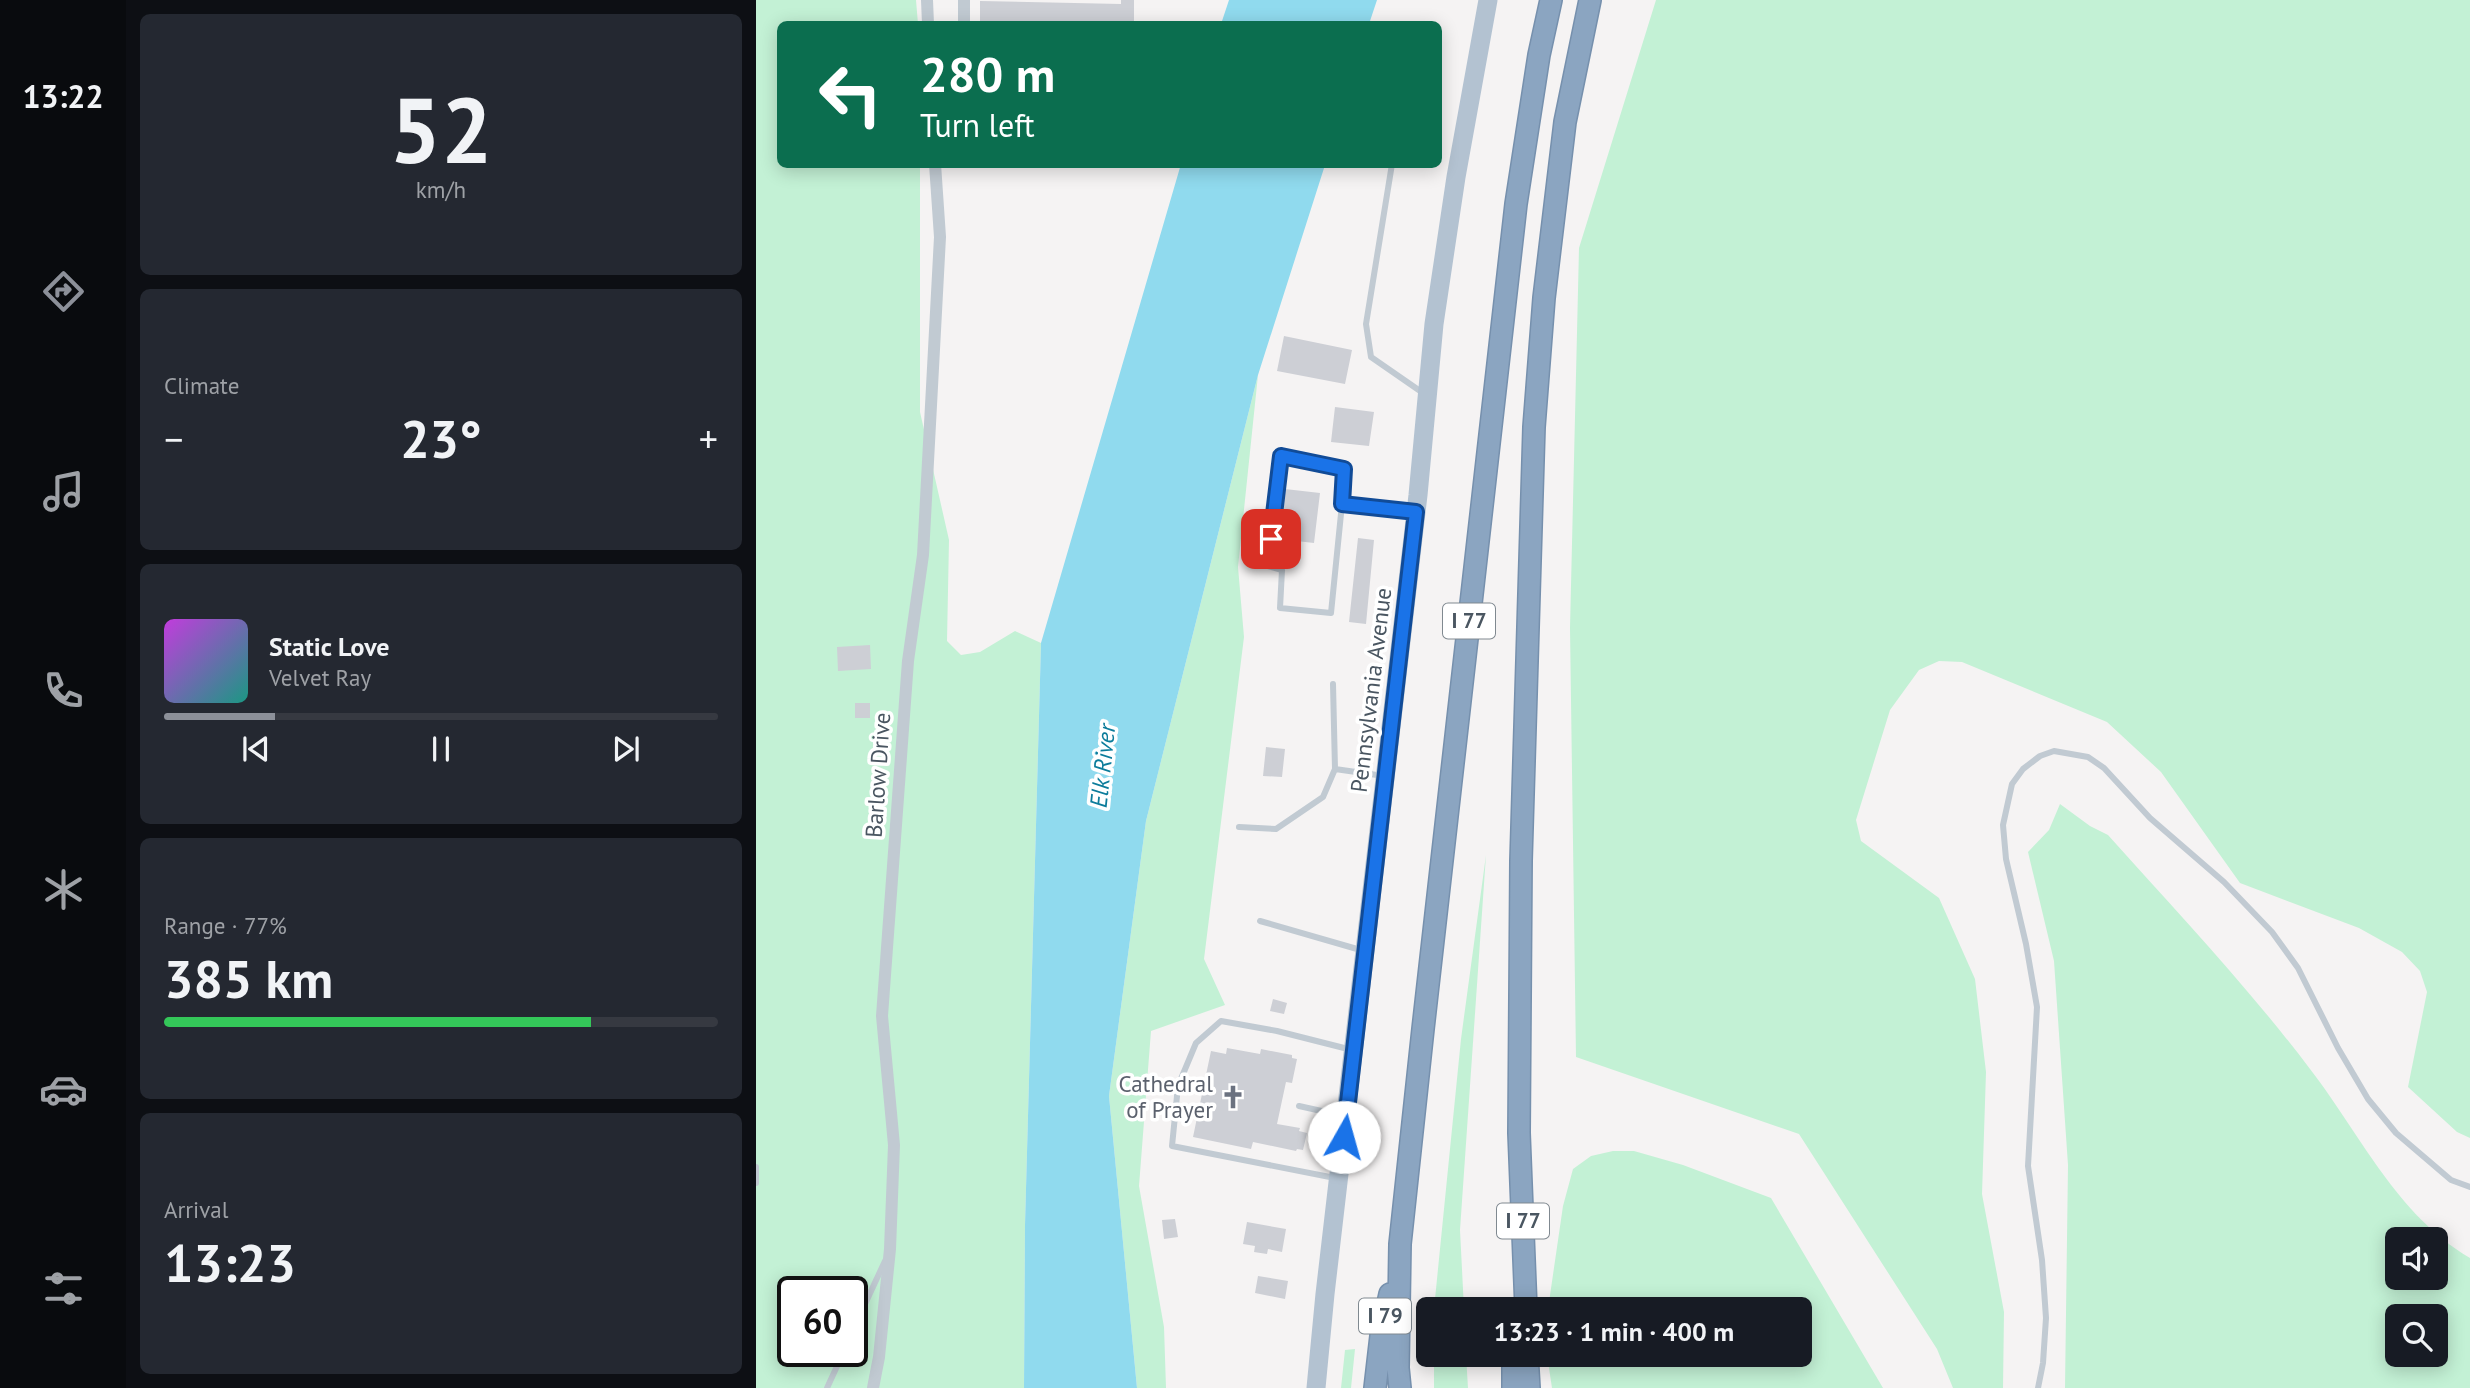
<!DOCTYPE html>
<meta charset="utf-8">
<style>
body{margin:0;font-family:"PT Sans",sans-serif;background:#242831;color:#f1f3f6;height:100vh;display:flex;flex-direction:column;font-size:26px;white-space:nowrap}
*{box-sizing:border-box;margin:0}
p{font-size:23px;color:#9ea1a6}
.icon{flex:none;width:38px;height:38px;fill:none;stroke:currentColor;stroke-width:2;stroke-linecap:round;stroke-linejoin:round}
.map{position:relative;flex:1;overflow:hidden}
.drawer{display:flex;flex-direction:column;gap:14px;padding:14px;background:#0d0f14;width:630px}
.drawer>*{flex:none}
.top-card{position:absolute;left:21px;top:21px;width:665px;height:147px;border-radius:10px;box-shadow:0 4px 18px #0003;background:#0b6e4f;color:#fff;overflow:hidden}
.fabs{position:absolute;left:1629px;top:1227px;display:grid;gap:14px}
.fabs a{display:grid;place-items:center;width:63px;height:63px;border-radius:10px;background:#171b24;box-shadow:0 4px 18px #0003;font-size:35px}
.speed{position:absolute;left:21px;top:1276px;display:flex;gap:14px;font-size:35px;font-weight:700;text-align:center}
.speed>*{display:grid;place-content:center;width:91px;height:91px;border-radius:50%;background:#171b24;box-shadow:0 4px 18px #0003;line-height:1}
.speed .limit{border:4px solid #111;border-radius:10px;background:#fff;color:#111}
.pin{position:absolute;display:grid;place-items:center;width:60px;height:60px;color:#fff;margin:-30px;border-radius:14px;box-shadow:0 4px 10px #0006}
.me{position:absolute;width:77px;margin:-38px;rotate:7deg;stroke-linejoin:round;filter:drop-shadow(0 0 5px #0008)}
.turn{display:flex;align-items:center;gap:24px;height:147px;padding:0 28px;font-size:32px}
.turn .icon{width:91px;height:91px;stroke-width:2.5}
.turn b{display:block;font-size:49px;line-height:60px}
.big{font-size:52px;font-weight:800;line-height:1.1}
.drawer .widget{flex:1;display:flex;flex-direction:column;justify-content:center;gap:10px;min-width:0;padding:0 24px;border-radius:10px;background:#242831}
.drawer .dial{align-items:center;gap:0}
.dial b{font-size:91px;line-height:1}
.song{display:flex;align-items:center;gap:21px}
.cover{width:84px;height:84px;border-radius:10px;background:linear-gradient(135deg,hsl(290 70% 55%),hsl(170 70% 35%))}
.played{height:7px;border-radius:4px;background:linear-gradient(90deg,#8c9099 20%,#363941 20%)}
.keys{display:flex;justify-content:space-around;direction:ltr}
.heat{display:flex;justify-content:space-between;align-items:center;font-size:38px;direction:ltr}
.charge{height:10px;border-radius:5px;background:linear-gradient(90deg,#34c759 77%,#363941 0)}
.trip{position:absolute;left:660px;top:1297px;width:396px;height:70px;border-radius:10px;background:#171b24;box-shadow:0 4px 18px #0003;font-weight:800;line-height:70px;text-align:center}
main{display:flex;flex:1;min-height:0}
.menu{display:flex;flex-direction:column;width:126px;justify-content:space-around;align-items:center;background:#090b0e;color:#9ea1a6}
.menu .icon{width:49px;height:49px}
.menu .active{color:#8c9099}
.menu b{font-size:32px;color:#f1f3f6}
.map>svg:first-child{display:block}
.green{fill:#c3f1d5;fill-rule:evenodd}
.water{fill:#90daee}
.building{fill:#cdcfd5}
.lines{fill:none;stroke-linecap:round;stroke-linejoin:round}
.motorway-casing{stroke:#7690ad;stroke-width:24}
.service{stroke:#c1cad2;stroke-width:6}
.minor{stroke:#c1cad2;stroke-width:12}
.primary{stroke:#b3c2d1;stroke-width:19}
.motorway{stroke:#8ba5c1;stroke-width:21}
.route-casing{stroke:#114b97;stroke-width:18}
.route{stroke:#1a73e8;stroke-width:12}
.labels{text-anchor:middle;stroke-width:7;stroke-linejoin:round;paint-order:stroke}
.shield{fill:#fff;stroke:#808990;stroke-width:2}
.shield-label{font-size:21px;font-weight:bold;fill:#4a5661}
.street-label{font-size:23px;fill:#4a5661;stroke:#fff}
.worship-label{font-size:23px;fill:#5b616d;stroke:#fff;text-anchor:end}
.water-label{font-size:24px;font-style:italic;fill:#0c7c9b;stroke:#fff}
</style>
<main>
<nav class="menu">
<b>13:22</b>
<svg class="icon active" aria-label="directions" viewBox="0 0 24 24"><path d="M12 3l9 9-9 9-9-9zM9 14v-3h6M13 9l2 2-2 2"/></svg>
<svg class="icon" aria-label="music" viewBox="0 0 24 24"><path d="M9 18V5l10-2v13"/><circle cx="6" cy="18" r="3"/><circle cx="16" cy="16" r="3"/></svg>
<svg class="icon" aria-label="phone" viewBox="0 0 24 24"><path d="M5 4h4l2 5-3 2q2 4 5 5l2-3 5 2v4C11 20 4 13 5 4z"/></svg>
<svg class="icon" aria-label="climate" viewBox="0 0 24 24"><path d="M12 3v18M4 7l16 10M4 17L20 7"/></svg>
<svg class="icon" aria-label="car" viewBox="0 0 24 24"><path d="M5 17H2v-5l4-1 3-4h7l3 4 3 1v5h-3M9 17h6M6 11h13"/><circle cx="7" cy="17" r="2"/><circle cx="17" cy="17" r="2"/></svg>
<svg class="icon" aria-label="filters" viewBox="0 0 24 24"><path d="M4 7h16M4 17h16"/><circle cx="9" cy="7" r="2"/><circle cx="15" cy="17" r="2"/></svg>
</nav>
<section class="drawer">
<div class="widget dial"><b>52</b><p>km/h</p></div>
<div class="widget"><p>Climate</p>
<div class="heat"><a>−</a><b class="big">23°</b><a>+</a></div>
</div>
<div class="widget">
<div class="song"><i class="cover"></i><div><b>Static Love</b><p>Velvet Ray</p></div></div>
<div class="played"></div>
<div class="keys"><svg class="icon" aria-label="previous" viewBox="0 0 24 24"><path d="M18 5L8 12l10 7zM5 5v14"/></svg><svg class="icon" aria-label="pause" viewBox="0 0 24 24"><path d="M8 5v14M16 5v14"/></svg><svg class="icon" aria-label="next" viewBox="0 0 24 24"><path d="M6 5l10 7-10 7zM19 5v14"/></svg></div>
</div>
<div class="widget"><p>Range · 77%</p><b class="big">385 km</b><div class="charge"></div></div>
<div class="widget"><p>Arrival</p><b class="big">13:23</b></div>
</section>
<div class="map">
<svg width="1714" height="1388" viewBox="0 0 1714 1388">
<rect width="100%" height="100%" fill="#f5f3f3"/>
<path class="green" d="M0,0h160l2,24h-138v140l140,1v247l29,128 -2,101 14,14 19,-3 35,-21 26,12 -16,582 -1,163h-268zM37,1292h59v59h-59z
M900,0h814v1138l-13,-6 -49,-45 19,-95 -7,-21 -18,-19 -43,-24 -119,-45 -79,-111 -54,-50 -145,-60 -23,-1 -20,9 -29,40 -34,110 5,21 78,57 36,81 11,93 -4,122 22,118 -1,76h-50l-16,-39 -138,-215 -223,-77 -6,-429 9,-380z
M502,375l-20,192 6,70 -40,322 21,46 -74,26 -12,155 25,141 2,61h-29l-28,-292 37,-275z
M1304,804l30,22 18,9c69,77 140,152 202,234 51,66 86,145 160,189v130h-405l3,-223 -14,-204 -26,-109 21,-22zM1680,1239v39h-38v-39zM1680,1316v38h-38v-38z
M730,855l-26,375 4,79h-30l27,-270z
M857,1151h21l49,14 88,33 112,190h-331l-5,-33 252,-1v-45h-251l15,-103 10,-37 18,-13z
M599,1349l-4,39h-10l4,-38z
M678,1355h32l2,33h-34z"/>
<path class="water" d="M473,0h148l-8,24h-148z
M425,164l144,1 -67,210 -112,446 -37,275 28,292h-113l1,-163 16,-582z"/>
<path class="building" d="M365,0h13v24h-154v-23l141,3z
M528,336l68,14 -7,34 -68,-13z
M579,407l39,5 -5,34 -38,-4z
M529,489l35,4 -6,50 -35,-4z
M602,538l16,2 -8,84 -17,-2z
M114,645l1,24 -33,2 -1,-24z
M99,703h15v15h-15z
M510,747l19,2 -3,28 -19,-1z
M517,999l14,4 -3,11 -14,-3z
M471,1048l33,6 1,-5 31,6v3l5,1 -5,24 -6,-1 -9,42 23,4 -1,3 8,2 -4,17 -6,-1 -1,2 -43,-9 -2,7 -58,-12 18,-86 15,3z
M419,1219l3,18 -14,2 -2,-19z
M491,1222l39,7 -4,23 -14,-3 -1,5 -13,-2 1,-6 -12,-2z
M502,1276l30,5 -3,18 -30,-6z"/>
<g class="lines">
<g class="motorway-casing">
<path id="motorway" d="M770,1309l-7,-176 2,-272 13,-434 10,-129 21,-176 25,-122
M771,1354l2,34
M619,1388l6,-52 9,-42
M644,1388l-2,-20 2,-124 23,-215 93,-825 23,-149 12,-55
M757,1388v-34"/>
</g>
<path class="service" d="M636,164l-26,160 5,33 52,36
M586,504l-11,109 -51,-5 2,-38 -14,-4 13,-110 63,13 -2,35 72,7
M577,684l2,85 49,7
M483,827l37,2 47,-32 12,-28
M504,921l104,30
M543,1106l45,10
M0,1167v16
M579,1178l-163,-32 6,-60 18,-43 25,-22 56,10 75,19
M96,1332l33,-71
M71,1388l17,-37
M1282,1388l5,-25 3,-45 -4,-58 -14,-94 9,-159 -11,-63 -20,-85 -3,-34 9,-41 11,-15 17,-13 14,-5 34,6 16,11 46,50 74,64 48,50 26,36 40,80 30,51 28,34 55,47 19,7"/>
<path class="minor" d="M171,0l1,24
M208,24v-24
M117,1388l6,-31 11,-108 4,-104 -12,-129 26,-355 15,-106 17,-318 -5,-73"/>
<path class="primary" d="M560,1388l9,-94 93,-799 16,-171 22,-147 32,-177"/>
<use href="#motorway" class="motorway"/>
</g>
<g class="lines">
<g class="route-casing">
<path id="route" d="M515,539l10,-83 63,13 -2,35 74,8 -72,625"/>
</g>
<use href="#route" class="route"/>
</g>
<defs>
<g id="church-bare" transform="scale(1.89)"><path d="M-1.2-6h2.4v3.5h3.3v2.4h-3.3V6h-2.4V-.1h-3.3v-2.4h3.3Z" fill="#6b7280" stroke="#fff" stroke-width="2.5" paint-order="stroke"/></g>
</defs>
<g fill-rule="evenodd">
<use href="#church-bare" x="477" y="1097"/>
</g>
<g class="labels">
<g class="shield">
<rect x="687" y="603.5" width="52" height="35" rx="5"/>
<rect x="741" y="1203.5" width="52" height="35" rx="5"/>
<rect x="603" y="1298.5" width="52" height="35" rx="5"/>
</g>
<g class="shield-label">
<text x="713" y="628">I 77</text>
<text x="767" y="1228">I 77</text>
<text x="629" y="1323">I 79</text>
</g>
<g class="street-label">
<text transform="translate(615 690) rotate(-83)" y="8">Pennsylvania Avenue</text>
<text transform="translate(122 775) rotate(-86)" y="8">Barlow Drive</text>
</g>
<g class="worship-label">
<text x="457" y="1092">Cathedral<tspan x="457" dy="26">of Prayer</tspan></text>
</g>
<g class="water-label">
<text transform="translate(347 766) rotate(-84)" y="8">Elk River</text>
</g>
</g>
</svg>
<div class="fabs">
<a><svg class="icon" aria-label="sound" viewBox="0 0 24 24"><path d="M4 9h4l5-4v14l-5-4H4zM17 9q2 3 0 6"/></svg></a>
<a><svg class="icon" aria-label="search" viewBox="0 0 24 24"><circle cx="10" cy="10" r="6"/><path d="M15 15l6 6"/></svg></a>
</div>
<div class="speed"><div class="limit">60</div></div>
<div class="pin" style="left:515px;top:539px;background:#d93025"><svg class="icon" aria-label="arrive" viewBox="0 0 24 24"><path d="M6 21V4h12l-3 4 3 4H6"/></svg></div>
<svg class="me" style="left:588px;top:1137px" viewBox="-20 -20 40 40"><circle r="19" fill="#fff"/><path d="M0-13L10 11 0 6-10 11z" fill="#1a73e8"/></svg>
<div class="trip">13:23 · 1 min · 400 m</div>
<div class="top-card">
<div class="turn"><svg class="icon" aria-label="left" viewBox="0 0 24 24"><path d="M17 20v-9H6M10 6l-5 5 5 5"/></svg><div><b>280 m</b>Turn left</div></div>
</div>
</div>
</main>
